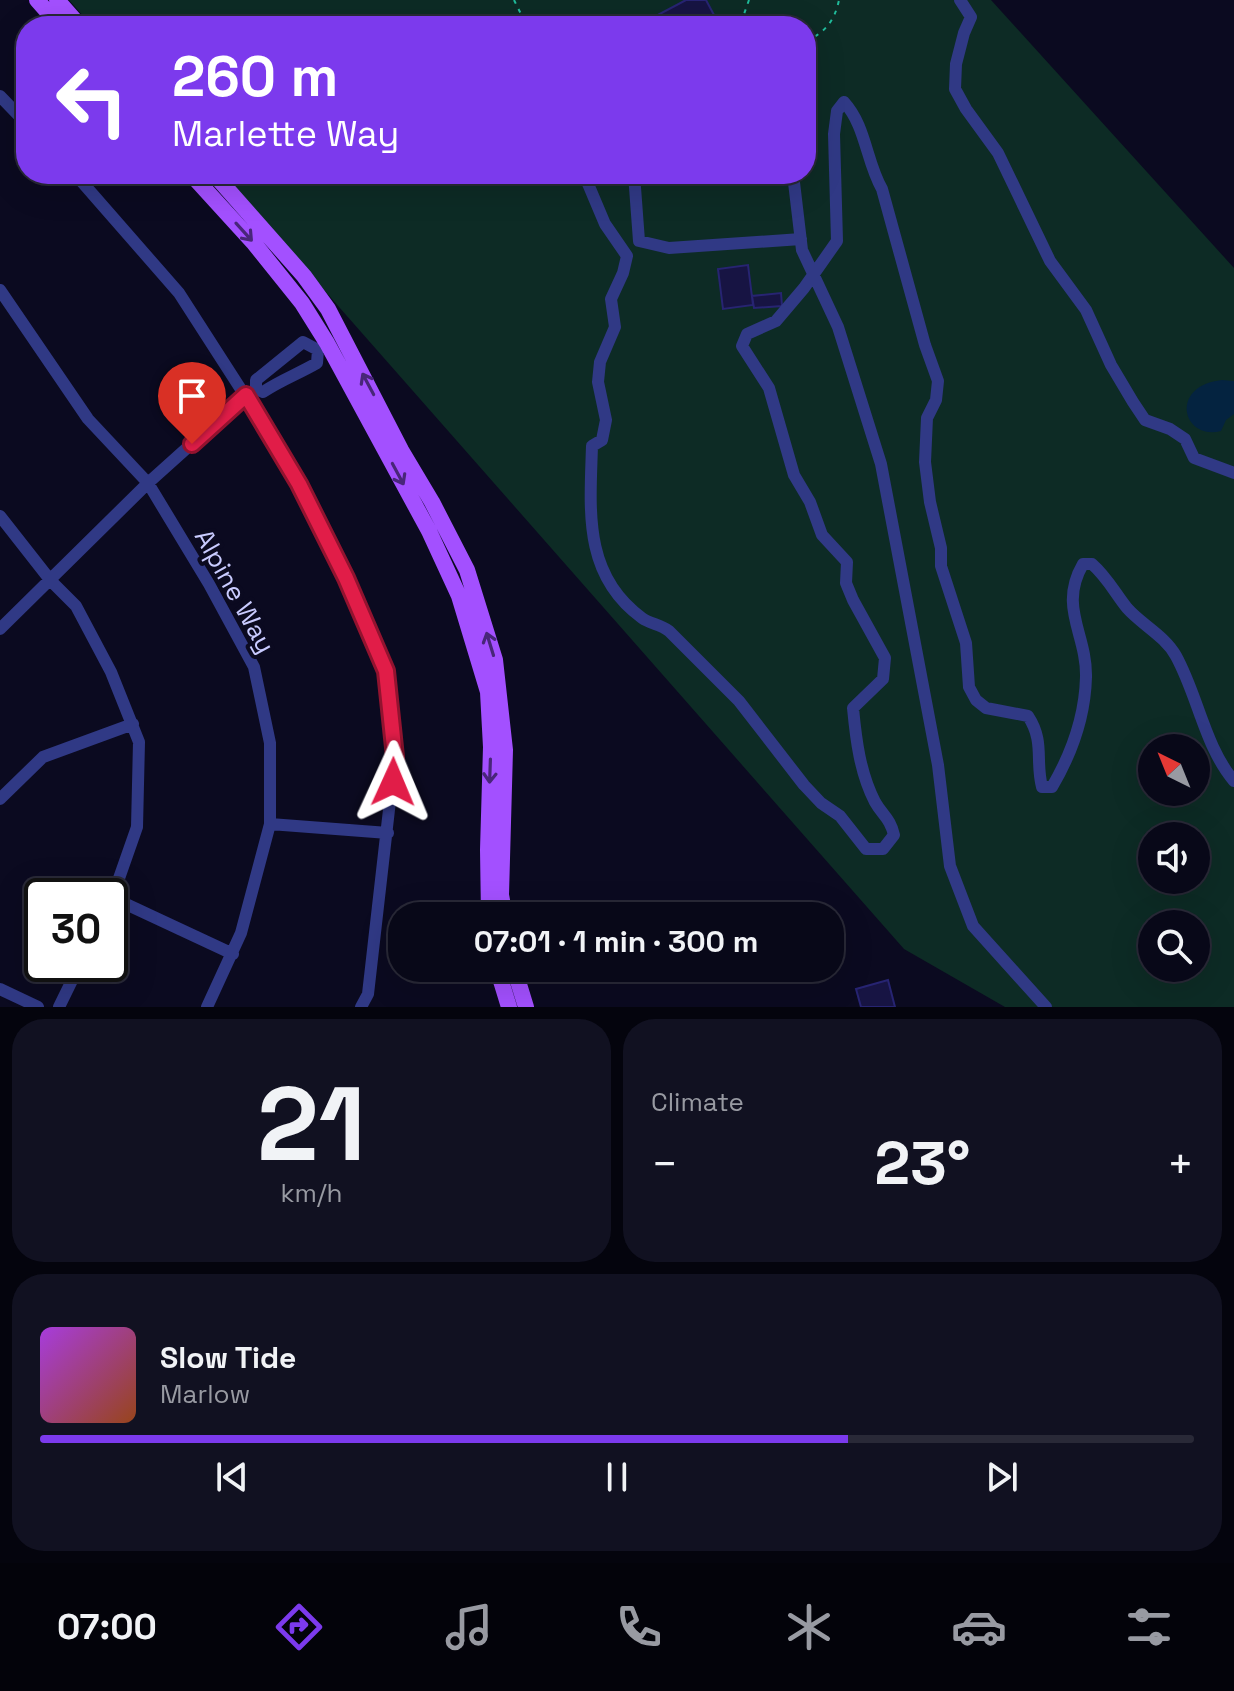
<!DOCTYPE html>
<meta charset="utf-8">
<style>
body{margin:0;font-family:"Space Grotesk",sans-serif;background:#111121;color:#f1f3f6;height:100vh;display:flex;flex-direction:column;font-size:30px;white-space:nowrap}
*{box-sizing:border-box;margin:0}
p{font-size:26px;color:#989aa2}
.icon{flex:none;width:44px;height:44px;fill:none;stroke:currentColor;stroke-width:2;stroke-linecap:round;stroke-linejoin:round}
.map{position:relative;height:1007px;overflow:hidden}
.details{display:flex;flex-direction:column;gap:12px;padding:12px;background:#04040d;flex:1}
.details>*{flex:none}
.hud{position:absolute;left:16px;top:16px;width:800px;height:168px;border-radius:32px;box-shadow:0 8px 32px #0002,0 0 0 2px #292937;background:#7c3aed;color:#fff;overflow:hidden}
.needle{width:52px;rotate:317deg}
.controls{position:absolute;left:1138px;top:734px;display:grid;gap:16px}
.controls a{display:grid;place-items:center;width:72px;height:72px;border-radius:50%;background:#080818;box-shadow:0 8px 32px #0002,0 0 0 2px #292937;font-size:40px}
.speed{position:absolute;left:24px;top:878px;display:flex;gap:16px;font-size:40px;font-weight:700;text-align:center}
.speed>*{display:grid;place-content:center;width:104px;height:104px;border-radius:50%;background:#080818;box-shadow:0 8px 32px #0002,0 0 0 2px #292937;line-height:1}
.speed .limit{border:4px solid #111;border-radius:12px;background:#fff;color:#111}
.pin{position:absolute;display:grid;place-items:center;width:68px;height:68px;color:#fff;margin:-82px -34px;border-radius:50% 50% 50% 0;rotate:-45deg;box-shadow:0 0 8px #0007}
.pin .icon{rotate:45deg}
.me{position:absolute;width:88px;margin:-44px;rotate:1deg;stroke-linejoin:round;filter:drop-shadow(0 0 6px #0008)}
.turn{display:flex;align-items:center;gap:28px;height:168px;padding:0 24px;font-size:36px}
.turn .icon{width:104px;height:104px;stroke-width:2.5}
.turn b{display:block;font-size:56px;line-height:68px}
.big{font-size:60px;font-weight:800;line-height:1.1}
.details .tile{flex:1;display:flex;flex-direction:column;justify-content:center;gap:12px;min-width:0;padding:0 28px;border-radius:32px;background:#111121}
.details .dial{align-items:center;gap:0}
.dial b{font-size:104px;line-height:1}
.song{display:flex;align-items:center;gap:24px}
.cover{width:96px;height:96px;border-radius:12px;background:linear-gradient(135deg,hsl(280 70% 55%),hsl(20 70% 35%))}
.played{height:8px;border-radius:4px;background:linear-gradient(90deg,#7c3aed 70%,#292937 70%)}
.keys{display:flex;justify-content:space-around;direction:ltr}
.heat{display:flex;justify-content:space-between;align-items:center;font-size:44px;direction:ltr}
.details .tiles{flex:1;display:grid;gap:12px;grid-template-columns:1fr 1fr}
.tile:last-child{grid-column:span 2}
.trip{position:absolute;left:388px;top:902px;width:456px;height:80px;border-radius:32px;background:#080818;box-shadow:0 8px 32px #0002,0 0 0 2px #292937;font-weight:800;line-height:80px;text-align:center}
.dock{display:flex;height:128px;justify-content:space-around;align-items:center;background:#03030a;color:#989aa2}
.dock .icon{width:56px;height:56px}
.dock .active{color:#7c3aed}
.dock b{font-size:36px;color:#f1f3f6}
.map>svg:first-child{display:block}
.green{fill:#0d2b25;fill-rule:evenodd}
.water{fill:#042340}
.building{fill:#171443;stroke:#272472;stroke-width:2}
.lines{fill:none;stroke-linecap:round;stroke-linejoin:round}
.path{stroke:#20bc9b;stroke-width:2;stroke-dasharray:4 6;stroke-linecap:butt}
.minor{stroke:#303985;stroke-width:12}
.major{stroke:#a350ff;stroke-width:16}
.oneway{stroke:#482679}
.route-casing{stroke:#92132f;stroke-width:20}
.route{stroke:#e11d48;stroke-width:14}
.labels{text-anchor:middle;stroke-width:8;stroke-linejoin:round;paint-order:stroke}
.street-label{font-size:26px;fill:#c9cbff;stroke:#0b0a20}
</style>
<div class="map">
<svg width="1234" height="1007" viewBox="0 0 1234 1007">
<rect width="100%" height="100%" fill="#0b0a20"/>
<path class="green" d="M69,0h922l243,268v739h-229l-101,-58 -682,-775h584v-148h-714zM1152,748h44v44h-44zM1152,836h44v44h-44zM1152,924h44v44h-44z"/>
<path class="water" d="M1222,380l12,1v33l-8,6 -5,11c-38,10 -53,-45 1,-51z"/>
<path class="building" d="M686,0h20l8,15 -17,11h-60z
M748,265l5,40 -30,4 -5,-40z
M781,293l1,13 -28,2 -2,-12z
M888,980l7,27h-34l-5,-18z"/>
<g class="lines">
<path class="path" d="M514,0l7,14 16,12
M749,0l-6,17 9,-1 24,10
M806,41c19,-8 29,-21 33,-41"/>
<path class="minor" d="M960,0l11,17 -7,16 -8,31 -1,25 11,20 32,44 52,108 36,49 25,55 22,37 12,18 25,9 15,10 9,19 40,15
M0,96l26,27
M75,174l104,119 108,168 59,117 40,93 9,86 -27,237 -7,13
M586,174v5l19,45 22,32 -4,17 -12,26 4,28 -15,35 -2,20 8,38 -4,20 -10,6c-2,65 -9,129 50,172 8,6 18,6 27,13l70,70 65,84 17,18 19,13 26,33h17l11,-14c-4,-17 -11,-19 -19,-33 -15,-29 -19,-62 -22,-94l30,-29 2,-21 -32,-58 -7,-17 1,-21 -25,-27 -12,-33 -16,-27 -25,-87 -27,-42 5,-12 29,-13 28,-33 33,-47 -3,-107 3,-23 7,-9c22,24 22,59 38,87l43,156 13,36 -2,19 -9,18 -2,44 5,40 11,46v18l25,77 3,44 7,13 10,8 42,8c17,26 7,44 14,71h10c20,-34 33,-71 34,-110 1,-43 -28,-70 -3,-113h9c15,13 23,29 35,44 15,17 38,28 49,48 22,40 29,91 58,125
M634,174l5,67 30,7 132,-9
M793,174l9,76 36,77 43,137 57,301 12,101 23,60 73,81
M0,290l88,129 60,64 61,101 45,83 16,76v81l-29,109 -34,74
M256,389v-9l47,-38 15,8
M0,516l51,65 25,25 35,66 28,70 -2,85 -27,77
M0,629l148,-146 98,-88 10,-6 7,3c18,-12 35,-18 54,-29l1,-13 9,-7
M0,799l43,-42 90,-33
M270,824l118,9
M113,898l120,56
M0,989l38,18
M59,1007l21,-43"/>
<path class="major" d="M37,0l23,26
M57,0l23,26
M191,174l62,68 49,61 25,40 102,188 30,65 29,96 3,55 -3,103 1,66
M214,174l90,102 24,33 73,141 31,52 35,68 28,90 10,90 -4,145 4,21
M497,968l12,39
M514,968l12,39"/>
</g>
<defs><path id="oneway-shaft" d="M-6 0H5M1.5-3L5.5 0L1.5 3" fill="none" stroke-width="1.6" stroke-linecap="round" stroke-linejoin="round" transform="scale(2)"/></defs>
<g class="oneway">
<use href="#oneway-shaft" transform="translate(244 232) rotate(48)"/>
<use href="#oneway-shaft" transform="translate(368 384) rotate(-118)"/>
<use href="#oneway-shaft" transform="translate(398 474) rotate(62)"/>
<use href="#oneway-shaft" transform="translate(490 644) rotate(-107)"/>
<use href="#oneway-shaft" transform="translate(490 771) rotate(92)"/>
</g>
<g class="lines">
<g class="route-casing">
<path id="route" d="M192,444l54,-49 53,89 47,94 40,93 9,86 -2,25"/>
</g>
<use href="#route" class="route"/>
</g>
<g class="labels">
<g class="street-label">
<text transform="translate(235 591) rotate(61)" y="9">Alpine Way</text>
</g>
</g>
</svg>
<div class="controls">
<a><svg class="needle" viewBox="-14 -14 28 28"><path d="M0-13l5 13h-10z" fill="#e53935"/><path d="M0 13l5-13h-10z" fill="#989aa2"/></svg></a>
<a><svg class="icon" aria-label="sound" viewBox="0 0 24 24"><path d="M4 9h4l5-4v14l-5-4H4zM17 9q2 3 0 6"/></svg></a>
<a><svg class="icon" aria-label="search" viewBox="0 0 24 24"><circle cx="10" cy="10" r="6"/><path d="M15 15l6 6"/></svg></a>
</div>
<div class="speed"><div class="limit">30</div></div>
<div class="pin" style="left:192px;top:444px;background:#d93025"><svg class="icon" aria-label="arrive" viewBox="0 0 24 24"><path d="M6 21V4h12l-3 4 3 4H6"/></svg></div>
<svg class="me" style="left:393px;top:782px" viewBox="-20 -20 40 40"><path d="M0-17L14 15 0 8-14 15z" fill="#e11d48" stroke="#fff" stroke-width="4"/></svg>
<div class="trip">07:01 · 1 min · 300 m</div>
<div class="hud">
<div class="turn"><svg class="icon" aria-label="left" viewBox="0 0 24 24"><path d="M17 20v-9H6M10 6l-5 5 5 5"/></svg><div><b>260 m</b>Marlette Way</div></div>
</div>
</div>
<section class="details">
<div class="tiles">
<div class="tile dial"><b>21</b><p>km/h</p></div>
<div class="tile"><p>Climate</p>
<div class="heat"><a>−</a><b class="big">23°</b><a>+</a></div>
</div>
<div class="tile">
<div class="song"><i class="cover"></i><div><b>Slow Tide</b><p>Marlow</p></div></div>
<div class="played"></div>
<div class="keys"><svg class="icon" aria-label="previous" viewBox="0 0 24 24"><path d="M18 5L8 12l10 7zM5 5v14"/></svg><svg class="icon" aria-label="pause" viewBox="0 0 24 24"><path d="M8 5v14M16 5v14"/></svg><svg class="icon" aria-label="next" viewBox="0 0 24 24"><path d="M6 5l10 7-10 7zM19 5v14"/></svg></div>
</div>
</div>
</section>
<nav class="dock">
<b>07:00</b>
<svg class="icon active" aria-label="directions" viewBox="0 0 24 24"><path d="M12 3l9 9-9 9-9-9zM9 14v-3h6M13 9l2 2-2 2"/></svg>
<svg class="icon" aria-label="music" viewBox="0 0 24 24"><path d="M9 18V5l10-2v13"/><circle cx="6" cy="18" r="3"/><circle cx="16" cy="16" r="3"/></svg>
<svg class="icon" aria-label="phone" viewBox="0 0 24 24"><path d="M5 4h4l2 5-3 2q2 4 5 5l2-3 5 2v4C11 20 4 13 5 4z"/></svg>
<svg class="icon" aria-label="climate" viewBox="0 0 24 24"><path d="M12 3v18M4 7l16 10M4 17L20 7"/></svg>
<svg class="icon" aria-label="car" viewBox="0 0 24 24"><path d="M5 17H2v-5l4-1 3-4h7l3 4 3 1v5h-3M9 17h6M6 11h13"/><circle cx="7" cy="17" r="2"/><circle cx="17" cy="17" r="2"/></svg>
<svg class="icon" aria-label="filters" viewBox="0 0 24 24"><path d="M4 7h16M4 17h16"/><circle cx="9" cy="7" r="2"/><circle cx="15" cy="17" r="2"/></svg>
</nav>
